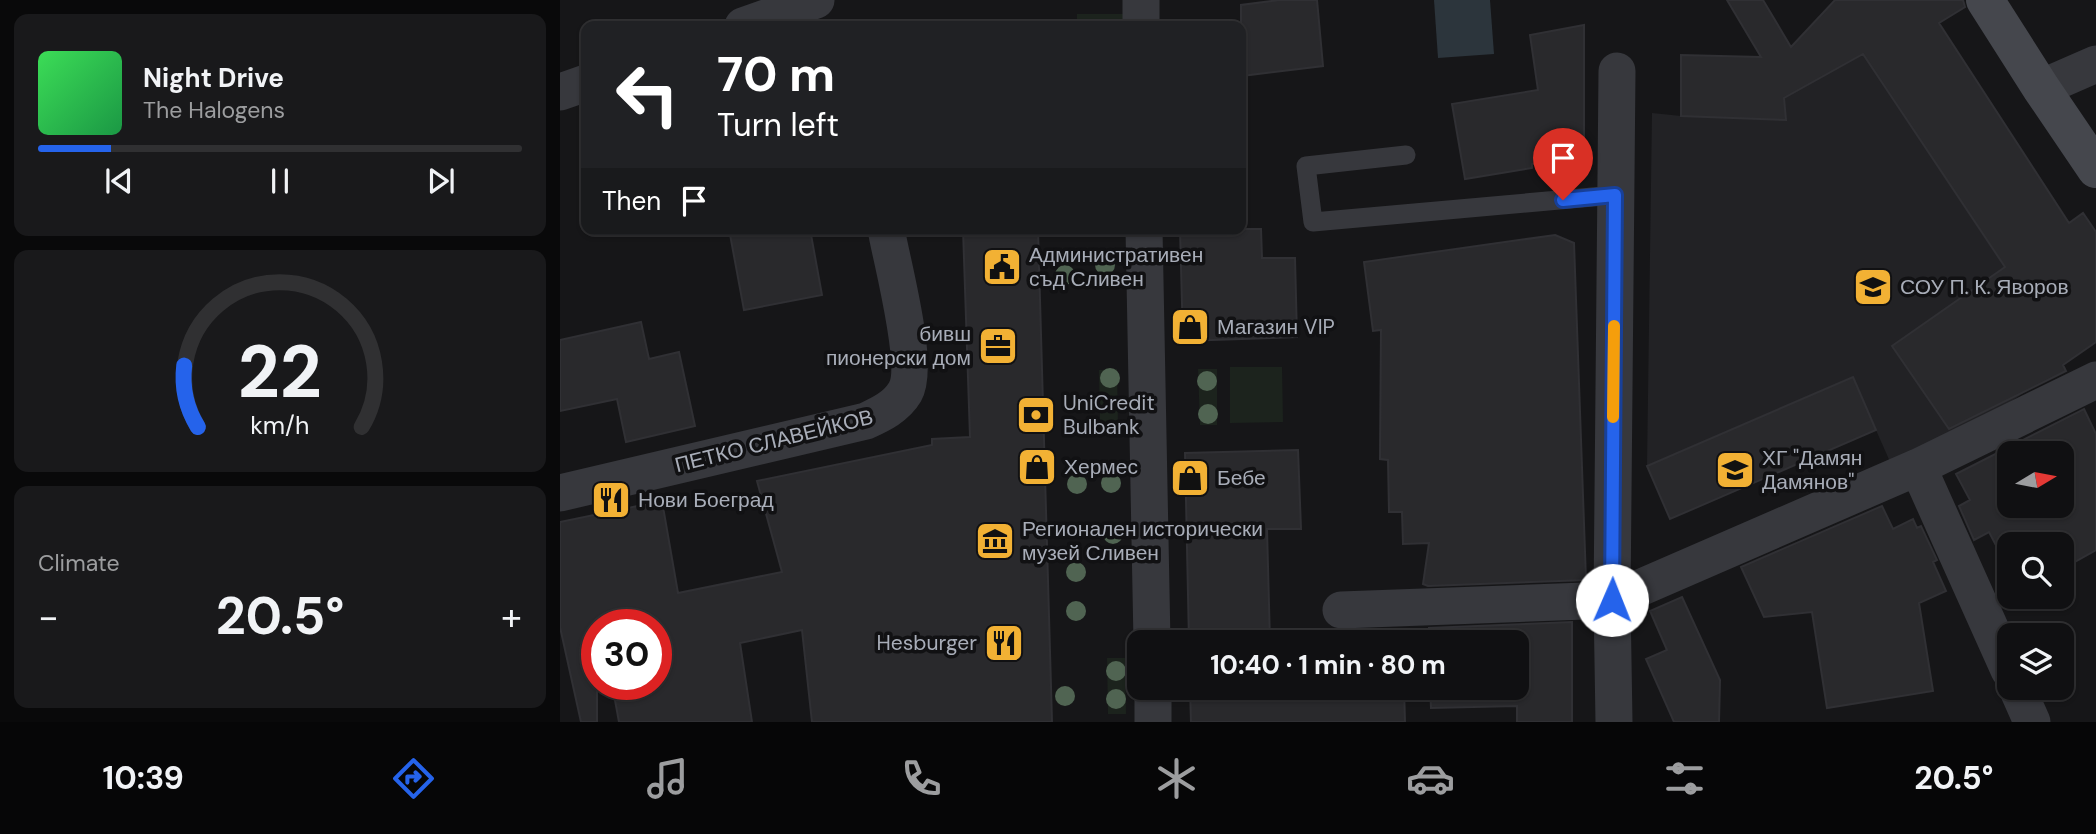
<!DOCTYPE html>
<meta charset="utf-8">
<style>
body{margin:0;font-family:"DM Sans",sans-serif;background:#19191b;color:#f1f3f6;height:100vh;display:flex;flex-direction:column;font-size:26px;white-space:nowrap}
*{box-sizing:border-box;margin:0}
p{font-size:23px;color:#9c9d9f}
.icon{flex:none;width:38px;height:38px;fill:none;stroke:currentColor;stroke-width:2;stroke-linecap:round;stroke-linejoin:round}
.map{position:relative;flex:1;overflow:hidden}
.details{display:flex;flex-direction:column;gap:14px;padding:14px;background:#09090a;width:560px}
.details>*{flex:none}
.banner{position:absolute;left:21px;top:21px;width:665px;height:214px;border-radius:14px;box-shadow:0 2px 5px #0004,0 0 0 2px #303032;background:#202124;color:#fff;overflow:hidden}
.needle{width:46px;rotate:80deg}
.buttons{position:absolute;left:1437px;top:441px;display:grid;gap:14px}
.buttons a{display:grid;place-items:center;width:77px;height:77px;border-radius:14px;background:#101012;box-shadow:0 2px 5px #0004,0 0 0 2px #303032;font-size:35px}
.speed{position:absolute;left:21px;top:609px;display:flex;gap:14px;font-size:35px;font-weight:700;text-align:center}
.speed>*{display:grid;place-content:center;width:91px;height:91px;border-radius:50%;background:#101012;box-shadow:0 2px 5px #0004,0 0 0 2px #303032;line-height:1}
.speed .limit{border:10px solid #d22;background:#fff;color:#111}
.pin{position:absolute;display:grid;place-items:center;width:60px;height:60px;color:#fff;margin:-72px -30px;border-radius:50% 50% 50% 0;rotate:-45deg;box-shadow:0 0 7px #0007}
.pin .icon{rotate:45deg}
.me{position:absolute;width:77px;margin:-38px;rotate:1deg;stroke-linejoin:round;filter:drop-shadow(0 0 5px #0008)}
.turn{display:flex;align-items:center;gap:24px;height:147px;padding:0 21px;font-size:32px}
.turn .icon{width:91px;height:91px;stroke-width:2.5}
.turn b{display:block;font-size:49px;line-height:60px}
.then{display:flex;align-items:center;height:66px;padding:0 21px;background:#0003;gap:14px;font-size:26px}
.big{font-size:52px;font-weight:700;line-height:1.1}
.details .widget{flex:1;display:flex;flex-direction:column;justify-content:center;gap:10px;min-width:0;padding:0 24px;border-radius:14px;background:#19191b}
.details .dial{align-items:center;gap:0}
.dial svg{height:182px;overflow:visible;fill:none;stroke:#303032;stroke-width:7;stroke-linecap:round;text-anchor:middle}
.dial text{fill:#f1f3f6;stroke:none}
.song{display:flex;align-items:center;gap:21px}
.cover{width:84px;height:84px;border-radius:10px;background:linear-gradient(135deg,hsl(130 70% 55%),hsl(140 70% 35%))}
.played{height:7px;border-radius:4px;background:linear-gradient(90deg,#2563eb 15%,#303032 15%)}
.keys{display:flex;justify-content:space-around;direction:ltr}
.heat{display:flex;justify-content:space-between;align-items:center;font-size:38px;direction:ltr}
.trip{position:absolute;left:567px;top:630px;width:402px;height:70px;border-radius:14px;background:#101012;box-shadow:0 2px 5px #0004,0 0 0 2px #303032;font-weight:700;line-height:70px;text-align:center}
.menu{display:flex;height:112px;justify-content:space-around;align-items:center;background:#060607;color:#9c9d9f}
.menu .icon{width:49px;height:49px}
.menu .selected{color:#2563eb}
.menu b{font-size:32px;color:#f1f3f6}
main{display:flex;flex:1;min-height:0}
.map>svg:first-child{display:block}
.built{fill:#222225}
.green{fill:#1c231d}
.water{fill:#2c353c}
.building{fill:#29292c;stroke:#303034;stroke-width:2;fill-rule:evenodd}
.lines{fill:none;stroke-linecap:round;stroke-linejoin:round}
.lane{stroke:#37383d;stroke-width:19}
.street{stroke:#37383d;stroke-width:37}
.secondary{stroke:#45474d;stroke-width:38}
.tree{fill:#506452}
.route-casing{stroke:#184099;stroke-width:18}
.route{stroke:#2563eb;stroke-width:12}
.slow{stroke:#f59e0b;stroke-width:12}
.labels{text-anchor:middle;stroke-width:7;stroke-linejoin:round;paint-order:stroke}
.poi-label{font-size:21px;fill:#a8adb8;stroke:#111113;text-anchor:start}
.street-label{font-size:21px;fill:#a8adb8;stroke:#111113}
</style>
<main>
<section class="details">
<div class="widget">
<div class="song"><i class="cover"></i><div><b>Night Drive</b><p>The Halogens</p></div></div>
<div class="played"></div>
<div class="keys"><svg class="icon" aria-label="previous" viewBox="0 0 24 24"><path d="M18 5L8 12l10 7zM5 5v14"/></svg><svg class="icon" aria-label="pause" viewBox="0 0 24 24"><path d="M8 5v14M16 5v14"/></svg><svg class="icon" aria-label="next" viewBox="0 0 24 24"><path d="M6 5l10 7-10 7zM19 5v14"/></svg></div>
</div>
<div class="widget dial"><svg viewBox="0 0 100 80">
<path d="M14 69A42 42 0 1 1 86 69"/>
<path d="M14 69A42 42 0 0 1 8 42" stroke="#2563eb"/>
<text x="50" y="56" font-size="32" font-weight="700">22</text>
<text x="50" y="72" font-size="11">km/h</text>
</svg></div>
<div class="widget"><p>Climate</p>
<div class="heat"><a>−</a><b class="big">20.5°</b><a>+</a></div>
</div>
</section>
<div class="map">
<svg width="1536" height="722" viewBox="0 0 1536 722">
<rect width="100%" height="100%" fill="#161618"/>
<path class="built" d="M1275,0h110l9,14 -15,10 130,199 14,-10 13,19v110l-140,98 -65,24 -38,-86 -206,88 5,-353 29,3v-61l100,2z"/>
<path class="green" d="M517,14h51v12h-51z
M670,367h52l1,55 -53,1z
M557,369l1,57 -18,-1 -1,-55z
M638,369h19v56h-17z
M547,658h18l1,56h-18z"/>
<path class="water" d="M874,0h56l4,54 -56,4z"/>
<path class="building" d="M719,0h38l6,66 -82,10v-71z
M1167,0h36l28,47 44,-47h128l2,7 -26,16 130,200 14,-10 13,19v110l-33,23 3,6 -117,58 -57,-83 113,-79 -142,-213 -79,44 2,22 -105,-4v-61l80,2z
M1024,25v130l-52,9v4l-67,11 -13,-75 86,-14 -8,-55z
M169,229h81l12,66 -78,15z
M403,229h75l14,493h-240l-10,-92 -62,13 12,79h-133l-7,-38h44v-59h-59v97h-16l-21,-95v-105l102,-21 16,92 104,-21 -25,-91 175,-36v-6l38,-2z
M620,229h81l1,29h33l2,79 -114,4z
M995,235l19,8 12,337 -158,6 -5,-2 6,-41 -26,1 -1,-32h-13l-1,-52 -8,-1 1,-129 -8,1 -9,-69z
M81,322l8,37 30,-7 16,74 -69,16 -9,-43 -57,12v-71z
M1293,377l23,53 -206,89 -23,-53z
M1524,409l12,25v116l-34,19v-25h-53v26l-20,-38 -15,8 -15,-34 11,-6 -14,-26zM1449,453h53v53h-53z
M738,450l3,79h-34l3,113h-81l-4,-189z
M1322,506l11,23 20,-10 4,9 4,-2 16,34 -4,2 13,29 -27,12 14,88 -106,17 -15,-96 -48,5 -23,-50z
M1122,597l38,83 -1,42h-45l-28,-63 21,-9 -17,-39z
M1012,622v100h-55v-16l-86,2 -1,-20h87v-46h-88v-14z
M630,688h214l1,34h-214z"/>
<g class="lines">
<path class="lane" d="M846,155l-100,11 7,56 302,-27"/>
<path class="street" d="M581,0v26
M183,26l73,-26
M1481,88l55,-24
M0,92l26,-9
M584,229l8,413
M1358,467l91,203
M0,493l306,-72c15,-7 30,-14 39,-29 15,-25 -12,-126 -18,-158
M781,610l271,-10 306,-133 178,-87
M593,688v34
M1457,688l15,34
M1054,722l-2,-122 5,-529"/>
<path class="secondary" d="M1425,0l56,88 55,81"/>
</g>
<g class="tree">
<circle cx="545" cy="265" r="10"/>
<circle cx="505" cy="275" r="10"/>
<circle cx="550" cy="378" r="10"/>
<circle cx="647" cy="381" r="10"/>
<circle cx="648" cy="414" r="10"/>
<circle cx="551" cy="483" r="10"/>
<circle cx="517" cy="484" r="10"/>
<circle cx="553" cy="534" r="10"/>
<circle cx="516" cy="572" r="10"/>
<circle cx="516" cy="611" r="10"/>
<circle cx="556" cy="671" r="10"/>
<circle cx="505" cy="696" r="10"/>
<circle cx="556" cy="699" r="10"/>
</g>
<g class="lines">
<g class="route-casing">
<path id="route" d="M1003,200l52,-5 -3,405"/>
</g>
<use href="#route" class="route"/>
<path class="slow" d="M1053,417l1,-91"/>
</g>
<defs>
<g id="civic-square" transform="scale(2.0125)"><rect x="-9" y="-9" width="18" height="18" rx="4" fill="#f2b134" stroke="#111113"/><path d="M-.6-6.5H3V-4.5H.6V-3L4-1V1h2V6H-6V1h2V-1L-.6-3ZM-1.2 2.5V6h2.4V2.5Z" fill="#111"/></g>
<g id="school-square" transform="scale(2.0125)"><rect x="-9" y="-9" width="18" height="18" rx="4" fill="#f2b134" stroke="#111113"/><path d="M0-5L7-2L0 1L-7-2ZM-4 1L0 2.5L4 1V4Q0 6-4 4Z" fill="#111"/></g>
<g id="shop-square" transform="scale(2.0125)"><rect x="-9" y="-9" width="18" height="18" rx="4" fill="#f2b134" stroke="#111113"/><path d="M-5-2.5h2.3a2.7 3.5 0 0 1 5.4 0H5L5.5 6h-11ZM-1.5-2.5h3a1.5 2.3 0 0 0-3 0Z" fill="#111"/></g>
<g id="office-square" transform="scale(2.0125)"><rect x="-9" y="-9" width="18" height="18" rx="4" fill="#f2b134" stroke="#111113"/><path d="M-6-3h4V-5.5h4V-3h4V5H-6ZM-1-4.5V-3h2v-1.5ZM-6 0V1H6V0Z" fill="#111"/></g>
<g id="bank-square" transform="scale(2.0125)"><rect x="-9" y="-9" width="18" height="18" rx="4" fill="#f2b134" stroke="#111113"/><path d="M-6-4H6V4H-6ZM0-2.3a2.3 2.3 0 1 0 0 4.6a2.3 2.3 0 1 0 0-4.6Z" fill="#111"/></g>
<g id="restaurant-square" transform="scale(2.0125)"><rect x="-9" y="-9" width="18" height="18" rx="4" fill="#f2b134" stroke="#111113"/><path d="M-5-6h1v4h1v-4h1v4h1v-4h1v5L-1.5 .5V6h-2V.5L-5-1ZM5-6V6H3V1.5H1.5Q1.5-4 5-6Z" fill="#111"/></g>
<g id="museum-square" transform="scale(2.0125)"><rect x="-9" y="-9" width="18" height="18" rx="4" fill="#f2b134" stroke="#111113"/><path d="M0-6L6-3V-2H-6V-3ZM-5-1h2V3h-2ZM-1-1h2V3h-2ZM3-1h2V3H3ZM-6 4H6V6H-6Z" fill="#111"/></g>
</defs>
<g fill-rule="evenodd">
<use href="#civic-square" x="442" y="267"/>
<use href="#school-square" x="1313" y="287"/>
<use href="#shop-square" x="630" y="327"/>
<use href="#office-square" x="438" y="346"/>
<use href="#bank-square" x="476" y="415"/>
<use href="#shop-square" x="477" y="467"/>
<use href="#school-square" x="1175" y="470"/>
<use href="#shop-square" x="630" y="478"/>
<use href="#restaurant-square" x="51" y="500"/>
<use href="#museum-square" x="435" y="541"/>
<use href="#restaurant-square" x="444" y="643"/>
</g>
<g class="labels">
<g class="poi-label">
<text x="469" y="262">Административен<tspan x="469" dy="24">съд Сливен</tspan></text>
<text x="1340" y="294">СОУ П. К. Яворов</text>
<text x="657" y="334">Магазин VIP</text>
<text x="411" y="341" text-anchor="end">бивш<tspan x="411" dy="24">пионерски дом</tspan></text>
<text x="503" y="410">UniCredit<tspan x="503" dy="24">Bulbank</tspan></text>
<text x="1202" y="465">ХГ "Дамян<tspan x="1202" dy="24">Дамянов"</tspan></text>
<text x="504" y="474">Хермес</text>
<text x="657" y="485">Бебе</text>
<text x="78" y="507">Нови Боеград</text>
<text x="462" y="536">Регионален исторически<tspan x="462" dy="24">музей Сливен</tspan></text>
<text x="417" y="650" text-anchor="end">Hesburger</text>
</g>
<g class="street-label">
<text transform="translate(214 441) rotate(-14)" y="7">ПЕТКО СЛАВЕЙКОВ</text>
</g>
</g>
</svg>
<div class="buttons">
<a><svg class="needle" viewBox="-14 -14 28 28"><path d="M0-13l5 13h-10z" fill="#e53935"/><path d="M0 13l5-13h-10z" fill="#9c9d9f"/></svg></a>
<a><svg class="icon" aria-label="search" viewBox="0 0 24 24"><circle cx="10" cy="10" r="6"/><path d="M15 15l6 6"/></svg></a>
<a><svg class="icon" aria-label="layers" viewBox="0 0 24 24"><path d="M12 4l9 5-9 5-9-5zM3 14l9 5 9-5"/></svg></a>
</div>
<div class="speed"><div class="limit">30</div></div>
<div class="pin" style="left:1003px;top:200px;background:#d93025"><svg class="icon" aria-label="arrive" viewBox="0 0 24 24"><path d="M6 21V4h12l-3 4 3 4H6"/></svg></div>
<svg class="me" style="left:1052px;top:600px" viewBox="-20 -20 40 40"><circle r="19" fill="#fff"/><path d="M0-13L10 11 0 6-10 11z" fill="#2563eb"/></svg>
<div class="trip">10:40 · 1 min · 80 m</div>
<div class="banner">
<div class="turn"><svg class="icon" aria-label="left" viewBox="0 0 24 24"><path d="M17 20v-9H6M10 6l-5 5 5 5"/></svg><div><b>70 m</b>Turn left</div></div>
<div class="then">Then<svg class="icon" aria-label="arrive" viewBox="0 0 24 24"><path d="M6 21V4h12l-3 4 3 4H6"/></svg></div>
</div>
</div>
</main>
<nav class="menu">
<b>10:39</b>
<svg class="icon selected" aria-label="directions" viewBox="0 0 24 24"><path d="M12 3l9 9-9 9-9-9zM9 14v-3h6M13 9l2 2-2 2"/></svg>
<svg class="icon" aria-label="music" viewBox="0 0 24 24"><path d="M9 18V5l10-2v13"/><circle cx="6" cy="18" r="3"/><circle cx="16" cy="16" r="3"/></svg>
<svg class="icon" aria-label="phone" viewBox="0 0 24 24"><path d="M5 4h4l2 5-3 2q2 4 5 5l2-3 5 2v4C11 20 4 13 5 4z"/></svg>
<svg class="icon" aria-label="climate" viewBox="0 0 24 24"><path d="M12 3v18M4 7l16 10M4 17L20 7"/></svg>
<svg class="icon" aria-label="car" viewBox="0 0 24 24"><path d="M5 17H2v-5l4-1 3-4h7l3 4 3 1v5h-3M9 17h6M6 11h13"/><circle cx="7" cy="17" r="2"/><circle cx="17" cy="17" r="2"/></svg>
<svg class="icon" aria-label="filters" viewBox="0 0 24 24"><path d="M4 7h16M4 17h16"/><circle cx="9" cy="7" r="2"/><circle cx="15" cy="17" r="2"/></svg>
<b>20.5°</b>
</nav>
